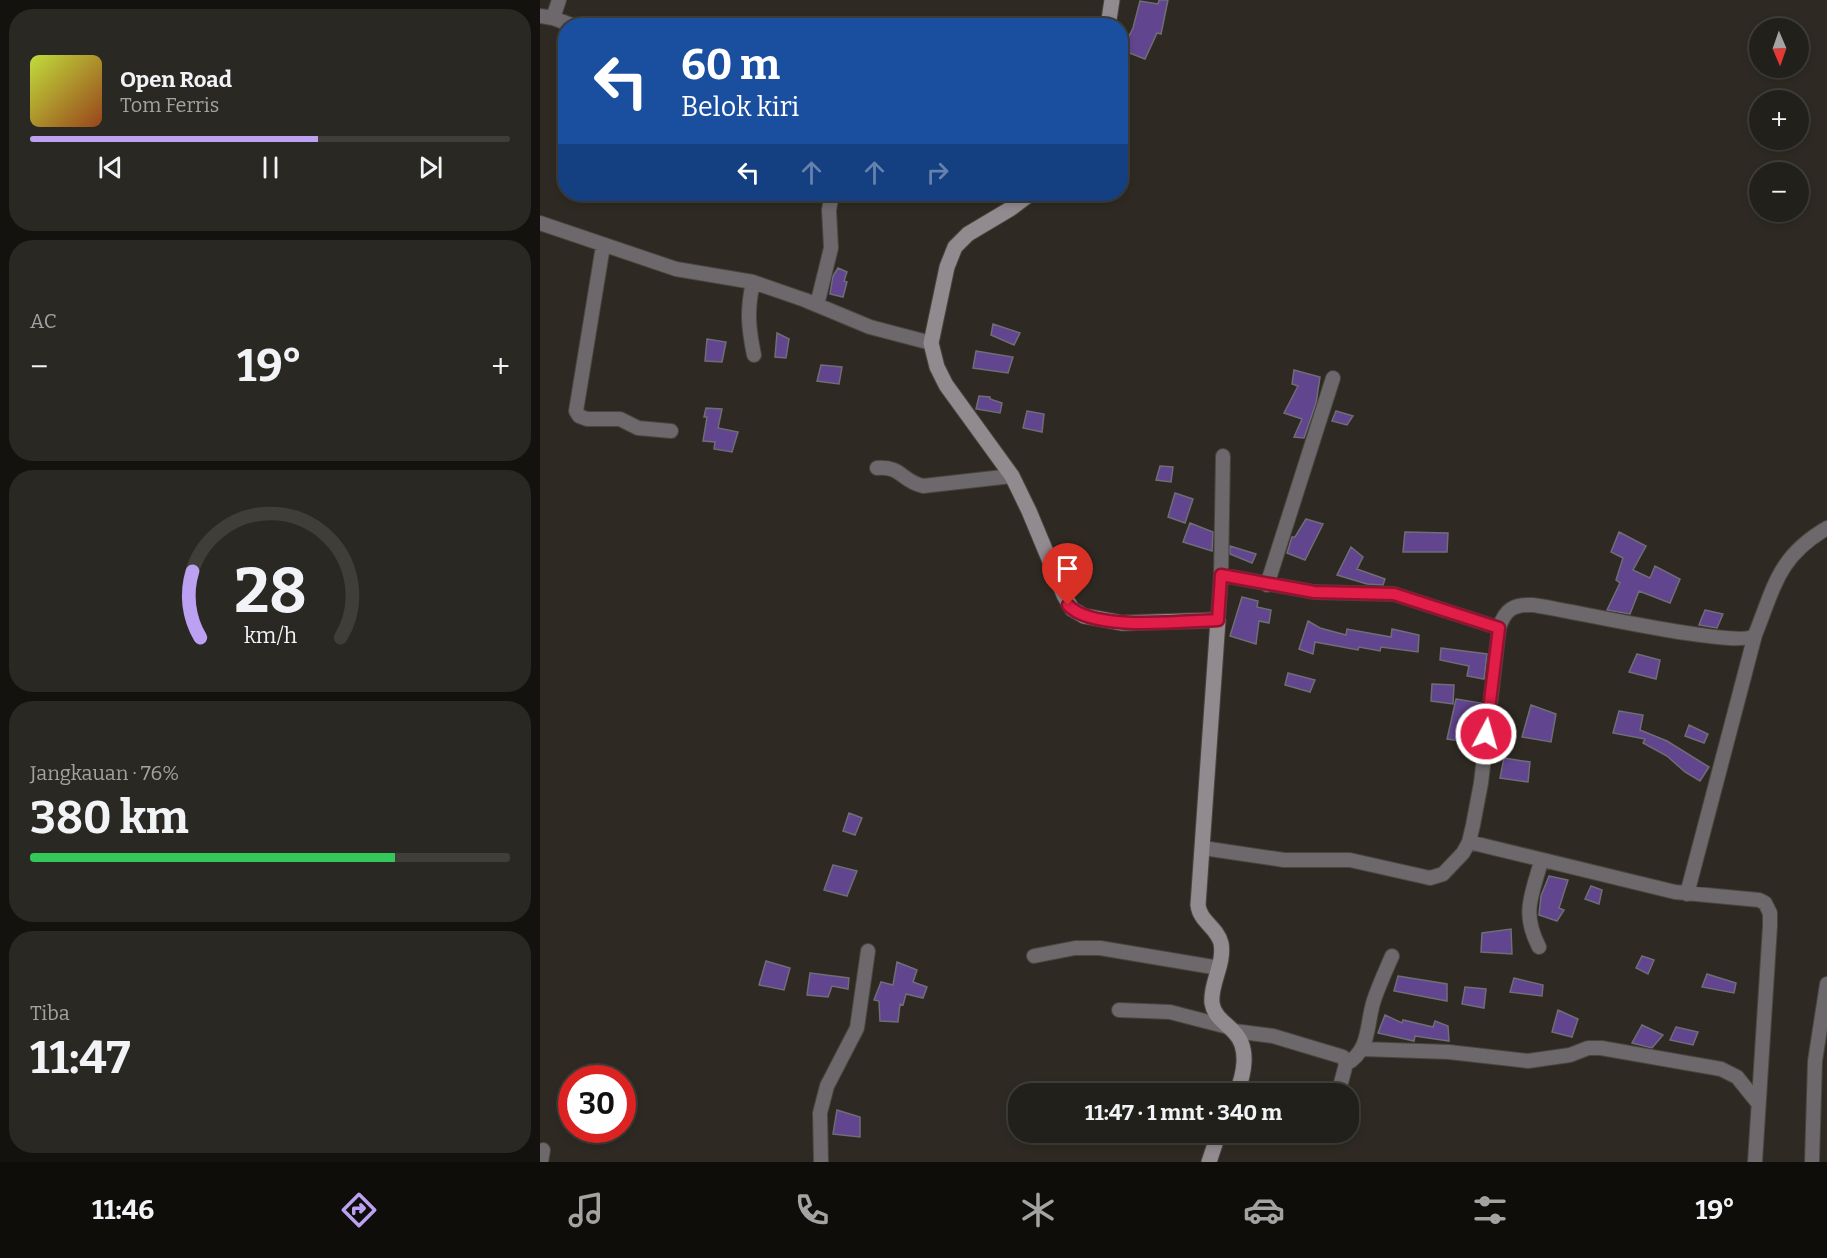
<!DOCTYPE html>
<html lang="id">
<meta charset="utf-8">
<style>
body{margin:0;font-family:Bitter,serif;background:#2a2823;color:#f1f3f6;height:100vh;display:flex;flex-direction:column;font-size:22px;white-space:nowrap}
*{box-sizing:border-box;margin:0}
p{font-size:20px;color:#a2a3a2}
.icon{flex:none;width:33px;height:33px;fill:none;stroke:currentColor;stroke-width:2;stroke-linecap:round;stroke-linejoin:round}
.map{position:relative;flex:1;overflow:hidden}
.side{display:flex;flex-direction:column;gap:9px;padding:9px;background:#13120e;width:540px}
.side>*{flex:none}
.guide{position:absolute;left:18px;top:18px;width:570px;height:183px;border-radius:24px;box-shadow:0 3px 9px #0003,0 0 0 2px #3f3e39;background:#1a4fa0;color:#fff;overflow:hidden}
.needle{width:39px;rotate:178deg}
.controls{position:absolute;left:1209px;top:18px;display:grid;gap:12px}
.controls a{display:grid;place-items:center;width:60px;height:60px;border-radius:50%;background:#22201a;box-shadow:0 3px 9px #0003,0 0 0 2px #3f3e39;font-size:30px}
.speed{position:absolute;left:18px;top:1065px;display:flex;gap:12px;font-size:30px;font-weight:700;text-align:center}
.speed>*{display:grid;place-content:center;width:78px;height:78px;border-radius:50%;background:#22201a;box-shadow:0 3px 9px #0003,0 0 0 2px #3f3e39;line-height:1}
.speed .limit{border:9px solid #d22;background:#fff;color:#111}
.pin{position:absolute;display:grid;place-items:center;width:51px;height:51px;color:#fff;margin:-62px -26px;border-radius:50% 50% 50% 0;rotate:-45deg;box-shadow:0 0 6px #0007}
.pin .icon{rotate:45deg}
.me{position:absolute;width:66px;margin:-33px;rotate:6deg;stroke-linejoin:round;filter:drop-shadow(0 0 4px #0008)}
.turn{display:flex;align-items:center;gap:21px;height:126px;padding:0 24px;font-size:27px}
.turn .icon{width:78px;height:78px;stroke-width:2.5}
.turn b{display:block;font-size:42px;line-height:51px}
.lanes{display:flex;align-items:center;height:57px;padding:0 24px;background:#0003;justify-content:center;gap:30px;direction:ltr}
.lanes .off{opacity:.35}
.big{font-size:45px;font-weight:700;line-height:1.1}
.side .card{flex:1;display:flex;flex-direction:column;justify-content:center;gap:9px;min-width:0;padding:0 21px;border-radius:24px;background:#2a2823}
.side .dial{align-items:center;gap:0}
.dial svg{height:156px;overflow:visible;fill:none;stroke:#3f3e39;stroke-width:7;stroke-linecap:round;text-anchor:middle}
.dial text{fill:#f1f3f6;stroke:none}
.song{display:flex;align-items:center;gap:18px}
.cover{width:72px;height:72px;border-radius:9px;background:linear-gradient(135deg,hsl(70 70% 55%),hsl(20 70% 35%))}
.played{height:6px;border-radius:3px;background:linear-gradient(90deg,#bca0f2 60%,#3f3e39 60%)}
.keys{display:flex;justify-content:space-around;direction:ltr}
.heat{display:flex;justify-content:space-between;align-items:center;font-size:33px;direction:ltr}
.charge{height:9px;border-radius:4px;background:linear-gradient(90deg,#34c759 76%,#3f3e39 0)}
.trip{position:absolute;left:468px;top:1083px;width:351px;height:60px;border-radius:24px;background:#22201a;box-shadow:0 3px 9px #0003,0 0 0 2px #3f3e39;font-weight:700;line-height:60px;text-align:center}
.tabs{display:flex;height:96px;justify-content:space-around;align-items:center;background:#0e0d0a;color:#a2a3a2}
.tabs .icon{width:42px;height:42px}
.tabs .active{color:#bca0f2}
.tabs b{font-size:27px;color:#f1f3f6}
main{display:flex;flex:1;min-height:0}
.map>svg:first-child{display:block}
.building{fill:#61458f;stroke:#6f6d76;stroke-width:1.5}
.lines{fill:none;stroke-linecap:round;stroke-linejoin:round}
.street-casing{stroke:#49453f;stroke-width:16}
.secondary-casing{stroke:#49453f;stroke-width:17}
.street{stroke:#6c686b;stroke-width:14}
.secondary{stroke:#918b90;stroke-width:15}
.route-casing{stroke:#92132f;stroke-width:15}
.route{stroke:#e11d48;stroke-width:10}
</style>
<main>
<section class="side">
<div class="card">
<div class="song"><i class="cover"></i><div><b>Open Road</b><p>Tom Ferris</p></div></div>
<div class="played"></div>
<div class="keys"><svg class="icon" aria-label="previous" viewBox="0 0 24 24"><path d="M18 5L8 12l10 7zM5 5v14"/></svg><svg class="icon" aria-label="pause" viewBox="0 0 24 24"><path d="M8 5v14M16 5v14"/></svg><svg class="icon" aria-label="next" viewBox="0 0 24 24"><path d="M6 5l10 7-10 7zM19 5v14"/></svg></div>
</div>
<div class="card"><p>AC</p>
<div class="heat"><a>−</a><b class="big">19°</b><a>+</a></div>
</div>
<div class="card dial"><svg viewBox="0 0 100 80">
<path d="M14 69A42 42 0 1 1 86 69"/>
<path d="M14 69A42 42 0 0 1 10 35" stroke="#bca0f2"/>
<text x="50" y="56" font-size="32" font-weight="700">28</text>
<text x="50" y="72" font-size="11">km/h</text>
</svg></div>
<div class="card"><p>Jangkauan · 76%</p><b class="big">380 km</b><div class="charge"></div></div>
<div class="card"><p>Tiba</p><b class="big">11:47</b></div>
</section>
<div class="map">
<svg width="1287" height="1162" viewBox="0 0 1287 1162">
<rect width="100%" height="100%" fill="#2e2a23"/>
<path class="building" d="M619,0h9l-7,34 -4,-1 -12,26 -23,-9 11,-22 7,-27 18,3z
M298,268l9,4 -3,9 3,1 -4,15 -13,-3 3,-18z
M453,324l27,9 -6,12 -23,-10z
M237,333l12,6 -3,19 -11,-1z
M167,339l19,3 -4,20 -17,-1z
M436,351l37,6 -5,16 -35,-5z
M281,365l21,2 -3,17 -22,-3z
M754,370l26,7 -4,26 -12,35 -10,-1 8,-18 -18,-6 14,-27 -6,-2z
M439,396l11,1v2l12,4 -2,10 -24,-4z
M166,408l16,1 -4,19 20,4 -6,20 -18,-3 1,-7 -12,-1 4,-24h-3z
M487,411l17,3 -2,18 -19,-4z
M796,411l17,5 -6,9 -15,-4z
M620,466l13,1 -2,15 -15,-2z
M635,493l18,6 -8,24 -17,-6z
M766,519l17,5 -18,36 -18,-7 5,-16h3z
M650,523l23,9 -1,19 -29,-9z
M865,532l43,1 -1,19h-44z
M1079,532l27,14 -13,24 17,8 5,-12 25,13 -10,24 -31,-12 -9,23 -23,-4 13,-27 -4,-3 7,-22 -12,-6z
M690,546l26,8 -4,9 -22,-9z
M811,547l12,10 -6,12 28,10 -2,6 -16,-1 -30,-9z
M702,597l16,4 -1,6 14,3 -2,13 -10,-2 -3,23 -26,-8z
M1165,610l18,4 -6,14 -18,-3z
M768,621l12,7 26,7 1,-6 44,8 1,-8 27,6 -1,17 -37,-5 -1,4 -21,-4 -1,3 -43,-8 -2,12 -14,-5z
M901,648l46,6 -3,25 -17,-3 2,-10 -29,-6z
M1097,654l23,6 -4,19 -27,-7z
M748,673l27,7 -5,12 -25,-7z
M892,684l22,1 -1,19 -22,-3z
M916,699l25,4 -6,40 -28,-4z
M991,705l25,9 -5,28 -29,-5z
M1079,711l24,4 -3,15 27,11 42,26 -9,14 -15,-9 -18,-16 -24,-13 2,-4 -32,-6z
M1149,725l19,9 -4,9 -19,-7z
M964,758l26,4 -2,20 -28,-4z
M309,813l13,5 -7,17 -12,-4z
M293,865l24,6 -10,25 -23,-6z
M1009,876l19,4 -9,28 5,2 -7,11 -18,-6 2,-19z
M1051,886l11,4 -3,14 -14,-5z
M971,929l1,25 -31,-2 1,-19z
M1102,956l12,4 -6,14 -12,-6z
M226,961l24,7 -6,22 -25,-5z
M357,962l20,8 -4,12 14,5 -4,11 -17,-4 -3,11 -3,-1 -2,18 -18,-1 -1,-20 -5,-1 7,-18 12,3z
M270,973l39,5 -1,11 -16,-3 -4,11 -21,-2z
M1167,974l29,9 -2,10 -32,-6z
M858,976l49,8v17l-53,-10z
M974,978l29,7 -1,11 -32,-4z
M925,987l21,2 -2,19 -22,-4z
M1018,1010l20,9 -6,18 -20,-5z
M845,1015l17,8 1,-3 30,7 2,-6 13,5 1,15 -34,-5 -1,5 -36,-8z
M1102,1025l21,10 -11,13 -20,-5z
M1136,1027l22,5 -5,13 -23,-5z
M297,1110l23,7v20l-27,-3z"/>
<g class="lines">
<g class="street-casing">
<path id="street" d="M0,16l13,2 21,8
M13,18l6,-18
M0,223l136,46 77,13 52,18 65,27 61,16
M63,246l-27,165 3,5 8,3h33l18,9 33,3
M213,282c-6,28 -5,44 1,73
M277,305l14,-57 -2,-38 3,-16
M337,468c25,-2 24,13 46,18l89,-10
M681,575l2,-119
M727,585l66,-207
M678,620l3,-45 93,17 80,2 105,34
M929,842l206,50 84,8 6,3 5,10v13l-15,236
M663,848l81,12h66l80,18 13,-4 20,-21 6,-11 4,-17 8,-42 18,-155c6,-19 15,-24 34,-23 32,4 206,45 222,30 20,-50 23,-78 72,-107
M1147,894l68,-259
M999,947c-18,-35 -7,-51 2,-86
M494,956l41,-8h25l119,20
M579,1010l51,2 58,15
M694,1031l39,5 70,21 3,7 -8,30
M822,1049l87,3 79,9 42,-6 18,-7h13l120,21 16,8 21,26
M806,1064c25,-14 20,-40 28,-64 5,-15 12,-30 18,-44
M1,1162l2,-12
M281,1162l-1,-49 7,-27 30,-58 11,-77
M1272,1162l3,-101 12,-77"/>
</g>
<g class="secondary-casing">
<path id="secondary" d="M568,26l4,-26
M490,194l-20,15 -42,25 -13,13 -8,20 -16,76 6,24 9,18 66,91 17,35 35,84 8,14 12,7 38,7 96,-3 -20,285c2,17 19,22 23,38 4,21 -11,40 -9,60 2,14 14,20 22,29 16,16 10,43 2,62
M669,1162l10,-30"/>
</g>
<use href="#street" class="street"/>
<use href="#secondary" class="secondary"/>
</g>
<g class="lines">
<g class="route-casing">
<path id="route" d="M528,605c24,27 115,16 150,15l3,-45 93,17 80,2 105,34 -13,106"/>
</g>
<use href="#route" class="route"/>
</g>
</svg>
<div class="controls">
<a><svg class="needle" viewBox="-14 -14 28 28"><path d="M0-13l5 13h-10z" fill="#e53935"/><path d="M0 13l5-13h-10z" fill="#a2a3a2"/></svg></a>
<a>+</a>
<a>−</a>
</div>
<div class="speed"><div class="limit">30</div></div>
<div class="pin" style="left:528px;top:605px;background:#d93025"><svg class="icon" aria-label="arrive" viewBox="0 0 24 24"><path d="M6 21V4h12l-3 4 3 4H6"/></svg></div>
<svg class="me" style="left:946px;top:734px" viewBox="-20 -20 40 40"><circle r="17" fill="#e11d48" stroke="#fff" stroke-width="3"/><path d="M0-11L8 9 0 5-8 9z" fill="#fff"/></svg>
<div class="trip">11:47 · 1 mnt · 340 m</div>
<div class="guide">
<div class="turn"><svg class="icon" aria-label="left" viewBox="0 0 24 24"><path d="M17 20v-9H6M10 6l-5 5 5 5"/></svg><div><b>60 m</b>Belok kiri</div></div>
<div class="lanes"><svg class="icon" aria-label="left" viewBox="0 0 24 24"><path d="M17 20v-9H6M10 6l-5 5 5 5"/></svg><svg class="icon off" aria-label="ahead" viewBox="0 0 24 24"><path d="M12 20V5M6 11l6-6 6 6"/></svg><svg class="icon off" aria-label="ahead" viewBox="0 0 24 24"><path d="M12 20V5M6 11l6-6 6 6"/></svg><svg class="icon off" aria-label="right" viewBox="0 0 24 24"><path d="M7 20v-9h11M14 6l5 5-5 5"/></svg></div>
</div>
</div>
</main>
<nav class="tabs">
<b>11:46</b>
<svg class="icon active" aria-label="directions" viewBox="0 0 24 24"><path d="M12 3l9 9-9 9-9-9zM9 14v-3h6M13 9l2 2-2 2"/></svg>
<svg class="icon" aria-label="music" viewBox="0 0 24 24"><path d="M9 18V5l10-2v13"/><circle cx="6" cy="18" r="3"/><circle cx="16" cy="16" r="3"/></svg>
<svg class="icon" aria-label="phone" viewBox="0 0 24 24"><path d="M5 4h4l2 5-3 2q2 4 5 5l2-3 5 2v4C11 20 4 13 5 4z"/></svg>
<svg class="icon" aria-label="climate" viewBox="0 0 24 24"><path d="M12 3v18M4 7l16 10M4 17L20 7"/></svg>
<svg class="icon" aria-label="car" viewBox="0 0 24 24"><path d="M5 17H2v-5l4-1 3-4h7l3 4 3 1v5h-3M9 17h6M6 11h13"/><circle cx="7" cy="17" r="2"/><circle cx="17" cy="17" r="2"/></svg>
<svg class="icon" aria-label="filters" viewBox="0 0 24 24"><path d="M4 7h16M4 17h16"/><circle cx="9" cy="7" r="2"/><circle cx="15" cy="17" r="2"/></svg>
<b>19°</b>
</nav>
